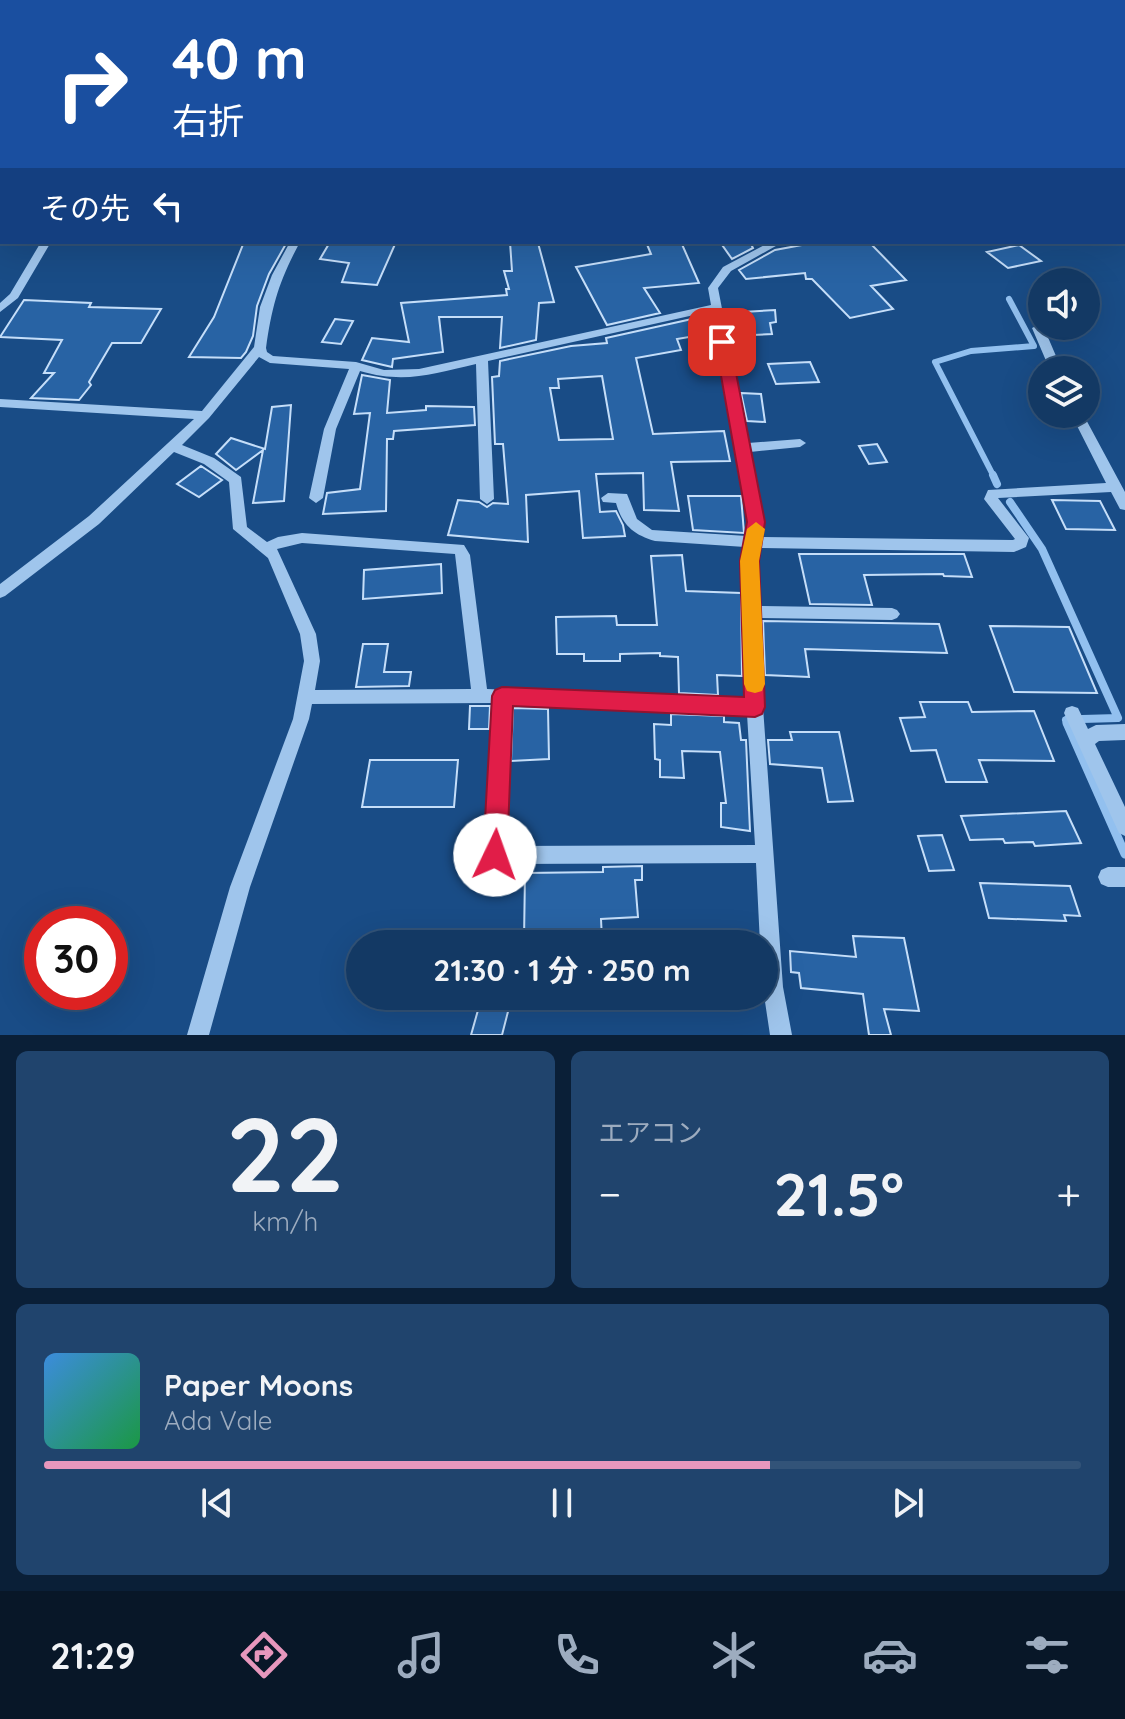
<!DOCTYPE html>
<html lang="ja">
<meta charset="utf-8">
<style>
body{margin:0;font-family:Quicksand,"Noto Sans JP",sans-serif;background:#20446d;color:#f1f3f6;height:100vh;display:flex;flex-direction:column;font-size:30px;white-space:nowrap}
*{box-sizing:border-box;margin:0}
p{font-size:26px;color:#9dacbf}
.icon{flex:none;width:44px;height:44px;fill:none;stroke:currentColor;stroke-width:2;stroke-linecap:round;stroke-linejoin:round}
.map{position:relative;height:1035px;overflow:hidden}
.drawer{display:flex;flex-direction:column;gap:16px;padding:16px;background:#0a1f37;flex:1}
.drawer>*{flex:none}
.guide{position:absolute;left:0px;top:0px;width:1126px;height:244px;box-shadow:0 8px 32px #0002,0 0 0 2px #325378;background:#1a4fa0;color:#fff;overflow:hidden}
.fabs{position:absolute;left:1028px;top:268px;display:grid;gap:16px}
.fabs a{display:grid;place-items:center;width:72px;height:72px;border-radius:50%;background:#133964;box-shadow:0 8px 32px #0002,0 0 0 2px #325378;font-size:40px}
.speed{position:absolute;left:24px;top:906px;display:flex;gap:16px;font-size:40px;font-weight:700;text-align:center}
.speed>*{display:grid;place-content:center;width:104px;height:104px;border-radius:50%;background:#133964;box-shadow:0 8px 32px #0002,0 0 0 2px #325378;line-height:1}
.speed .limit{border:12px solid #d22;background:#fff;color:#111}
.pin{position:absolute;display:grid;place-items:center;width:68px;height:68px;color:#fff;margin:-34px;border-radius:16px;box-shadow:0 4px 12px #0006}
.me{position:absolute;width:88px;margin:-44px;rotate:3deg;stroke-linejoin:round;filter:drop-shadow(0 0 6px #0008)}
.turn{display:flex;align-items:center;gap:28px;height:168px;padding:0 40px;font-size:36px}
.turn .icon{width:104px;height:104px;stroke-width:2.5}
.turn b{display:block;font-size:56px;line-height:68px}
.then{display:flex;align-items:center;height:76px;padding:0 40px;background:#0003;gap:16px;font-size:30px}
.big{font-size:60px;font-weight:700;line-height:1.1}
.drawer .widget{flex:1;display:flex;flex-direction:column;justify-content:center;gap:12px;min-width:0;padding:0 28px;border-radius:12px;background:#20446d}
.drawer .dial{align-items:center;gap:0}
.dial b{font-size:104px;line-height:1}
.song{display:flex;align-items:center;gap:24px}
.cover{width:96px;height:96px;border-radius:12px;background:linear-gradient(135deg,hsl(210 70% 55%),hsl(140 70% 35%))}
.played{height:8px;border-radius:4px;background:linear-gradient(90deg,#e797bd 70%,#325378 70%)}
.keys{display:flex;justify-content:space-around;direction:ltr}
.heat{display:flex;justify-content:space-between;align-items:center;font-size:44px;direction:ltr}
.drawer .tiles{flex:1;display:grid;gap:16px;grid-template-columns:1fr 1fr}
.widget:last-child{grid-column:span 2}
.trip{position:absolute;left:346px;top:930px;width:432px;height:80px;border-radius:40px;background:#133964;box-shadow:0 8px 32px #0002,0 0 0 2px #325378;font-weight:700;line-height:80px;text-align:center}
.dock{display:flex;height:128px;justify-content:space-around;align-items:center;background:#081728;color:#9dacbf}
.dock .icon{width:56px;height:56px}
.dock .selected{color:#e797bd}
.dock b{font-size:36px;color:#f1f3f6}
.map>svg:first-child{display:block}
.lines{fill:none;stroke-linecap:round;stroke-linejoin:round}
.stream-far2{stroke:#92c0ef;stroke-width:6}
.stream-far1{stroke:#92c0ef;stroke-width:8}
.stream{stroke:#92c0ef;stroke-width:9}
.river{fill:#103764;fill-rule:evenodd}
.building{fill:#2863a4;stroke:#c5def9;stroke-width:2;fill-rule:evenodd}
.minor{fill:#9fc5ec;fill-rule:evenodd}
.major{fill:#e5f0ff;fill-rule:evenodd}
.route{fill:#e11d48;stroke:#92132f;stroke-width:2}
.slow{fill:#f59e0b}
</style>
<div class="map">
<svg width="1125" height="1035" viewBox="0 0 1125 1035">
<rect width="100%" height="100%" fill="#194c86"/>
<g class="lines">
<path class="stream-far2" d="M994,477l-59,-115 36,-11 63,-5 -25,-47"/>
<path class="stream-far1" d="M993,475l4,9
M1010,502l32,47 76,169 -36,1
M1066,720l2,5"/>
<path class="stream" d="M1067,723l58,131"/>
<path class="river" d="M50,0h22l-24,2z
M0,21h2l-2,13z"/>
</g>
<path class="building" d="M244,242h43l-18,32 -12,32 -4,30 -7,16 -5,6 -52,-1 25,-40z
M330,242h66l-19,43 -35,-3 7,-19 -29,-4z
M510,242l28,1 16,59 -15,1 -3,37 -36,8 2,-31h-63l4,35 -50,7 -1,8 -30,-7 10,-22 37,4 -8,-39 106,-8 -1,-6h3l-5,-18h8z
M646,242h35l18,41 -55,5 16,25 -53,12 -31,-58 75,-13z
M720,242h30l3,6 -21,11z
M818,242h46l8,3 34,35 -35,6 22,23 -43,9 -38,-39h-6l-1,-6 -59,6 -7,-9 36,-20z
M1019,245l22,16 -33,7 -21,-16z
M24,300l67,3 -2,4 72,2 -20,34h-29l-23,39 2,3 -12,15 -48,-2 23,-25h-10l18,-33 -62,-3z
M775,310l1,12 -6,1 2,11 -41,2 -5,-23z
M710,315l3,18 -36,6 4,11 -45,8 17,76 71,-3 6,30 -59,1 8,49 -35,-1 -1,-37 -47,1 4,38 16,-1 7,14 2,11 -42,2 -4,-47 -53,4 2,47 -80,-7 10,-35 21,2 8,5 6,-4 15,1 -5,-60h-8l-3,-67 7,-1 1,-15 71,-15 36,-3 -1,-5zM602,376l11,63 -54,1 -9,-52h9l-1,-9z
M335,319l18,2 -12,23 -19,-2z
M810,362l9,20 -43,2 -8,-20z
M362,375l28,5 -3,33 39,-3v-4l48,1 1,18 -81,6 -1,8h-6l-1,72 -63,3 4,-21 33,-4 10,-76 -16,1z
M741,393l20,1 4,28 -18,-1z
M291,405l-7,96 -31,2 10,-53 -27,20 -20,-16 15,-16 34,11 7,-42z
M877,444l10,18 -18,2 -10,-18z
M201,466l21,14 -23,17 -22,-13z
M688,496h53l3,37 -51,-3z
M1052,500l48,1 15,29 -49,-1z
M799,554h165l8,23 -28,-1 -1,-2 -79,1 8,30 -62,-1z
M682,555l4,36 55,2 1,83 -25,-1 1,20 -39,-2 -1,-36 -18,-1v-3l-40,1v7h-36v-7h-27l-1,-37 60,-1 1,9h40l-6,-69z
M441,564l1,29 -79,6 1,-29z
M763,621l176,3 8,29 -142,-4 4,28 -44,-2z
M990,626l79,1 28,66 -83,-1z
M363,644h25l-4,28h27l-2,14 -53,1z
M920,702h48l4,10 62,-1 20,50 -75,-1 8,22h-41l-10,-32 -25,1 -11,-33 25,-1z
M470,706h20l-1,23h-20z
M513,708l35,1 1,50 -38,2z
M671,714l53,2v6l15,1 2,17h5l4,91 -29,-4v-24h5l-6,-51 -38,-1 2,27 -24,-1v-17l-5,-1 -1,-35 17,1z
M790,732h49l14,69 -25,1 -6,-34 -52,-4 -2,-24h24z
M370,760h88l-4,47h-92z
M1066,811l15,32 -46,3 -2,-4 -28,1 -2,-4 -33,1 -9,-24z
M942,835l12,35 -25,1 -11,-35z
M642,866v14h-7l3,37 -37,2 1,21h-78l1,-67 78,-1v-5z
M980,883l90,3 10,30 -16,-1 2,6 -77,-3z
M853,936l51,2 15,73 -35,-2 7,26h-22l-6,-41 -62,-6 -2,-15 -8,-1 -1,-21 66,6z
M482,996h30l-10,39h-31z"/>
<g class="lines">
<path class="minor" d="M649,0h6v2h-6z
M969,0h7l1,2h-7z
M1068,0h6l1,2h-6z
M0,30h2l-2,5z
M1124,44h1v4h-1z
M0,50h2v5h-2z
M1125,116v6l-1,1v-6z
M1124,147l1,1v6l-1,-1z
M41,242h10l-33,56 -18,14v-9l10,-9z
M290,242h10c-21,39 -28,63 -34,106l1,4 6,4 83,6 28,8 35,-1 292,-64 -3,-17 15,-21 47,-25h13l-52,29 -13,17 30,155 52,-4 6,4 -6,4 -50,5 13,70 -2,15 252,3 2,-1 -31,-40 4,-9 118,-7 -35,-69h12l42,78v18l-5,-1 -9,-17 -113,6 31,40 -3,9 -12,5 -255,-4 -2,13 2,45 133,2 5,2 3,4 -3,4 -5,2 -132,-2 3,89 20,280 9,48h-22l-6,-40v-51h-4l-4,-81 -261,1 -7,-2 -2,-7 7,-152 -181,1 -3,15 -59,168 -41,148h-22l43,-148 63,-168 11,-58 -4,-27 -32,-76 -35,-29 -4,-47 -25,-18 -30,-12 -75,72 -94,72 -5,2v-14l89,-68 105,-97 -194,-12v-8l202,12 52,-64 6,-40 12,-32zM712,311l37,211 -2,14 -95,-6 -15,-11 -10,-25 -19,-1 -7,5 2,4 13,1c6,22 18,32 39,38l90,6 -2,14 3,138 -259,-10 -17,-134 -6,-10 -162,-12 -24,4 -11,5 -20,-15 -6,-50 -27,-19 -32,-13 27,-27 50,-61 11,6 79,6 -25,60 -15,69 7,5 7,-5 13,-69 24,-58c44,13 73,3 116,-7l4,135 7,5 7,-5 -6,-138zM302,543l153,11 16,135 -156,1 5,-29 -4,-27 -39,-85zM510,704l237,10 8,131 -250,1z
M1038,325l6,3 18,42h-12l-18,-42z
M1072,706l6,2 10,21 8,-4 29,-1v16l-26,1 -4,3 30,63v29l-6,-3 -55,-120 2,-5z
M1108,867h17v20h-17l-7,-3 -3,-7 3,-7z"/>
<path class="major" d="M590,0h14l2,2h-14z
M1124,76h1v6h-1z"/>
</g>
<path class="route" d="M722,338l8,4 35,180 -6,39 6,146 -3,7 -7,3 -242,-11 -6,149 -3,9 -9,3 -9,-3 -3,-9 9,-159 3,-6 7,-3 242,10 -4,-136 7,-39 -32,-180z"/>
<path class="slow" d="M756,522l9,7 -6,32 6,123 -3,7 -7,2 -8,-2 -3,-7 -4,-123 7,-32z"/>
</svg>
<div class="fabs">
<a><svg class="icon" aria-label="sound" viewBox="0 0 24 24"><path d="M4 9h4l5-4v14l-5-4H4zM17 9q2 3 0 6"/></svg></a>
<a><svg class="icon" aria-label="layers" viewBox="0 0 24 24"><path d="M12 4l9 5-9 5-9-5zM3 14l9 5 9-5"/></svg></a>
</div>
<div class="speed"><div class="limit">30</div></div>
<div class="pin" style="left:722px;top:342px;background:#d93025"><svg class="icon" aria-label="arrive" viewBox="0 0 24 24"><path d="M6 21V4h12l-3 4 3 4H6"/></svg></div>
<svg class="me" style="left:495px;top:855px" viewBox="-20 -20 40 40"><circle r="19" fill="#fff"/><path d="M0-13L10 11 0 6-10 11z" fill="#e11d48"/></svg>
<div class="trip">21:30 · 1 分 · 250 m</div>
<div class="guide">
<div class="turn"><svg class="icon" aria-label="right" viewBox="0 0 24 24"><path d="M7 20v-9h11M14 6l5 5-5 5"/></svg><div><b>40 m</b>右折</div></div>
<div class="then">その先<svg class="icon" aria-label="left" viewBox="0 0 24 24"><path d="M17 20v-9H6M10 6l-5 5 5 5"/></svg></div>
</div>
</div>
<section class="drawer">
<div class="tiles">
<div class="widget dial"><b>22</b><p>km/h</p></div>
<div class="widget"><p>エアコン</p>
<div class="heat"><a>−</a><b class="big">21.5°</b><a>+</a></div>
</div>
<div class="widget">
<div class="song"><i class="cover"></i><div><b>Paper Moons</b><p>Ada Vale</p></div></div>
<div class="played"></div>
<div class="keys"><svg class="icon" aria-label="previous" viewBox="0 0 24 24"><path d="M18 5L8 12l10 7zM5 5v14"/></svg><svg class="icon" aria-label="pause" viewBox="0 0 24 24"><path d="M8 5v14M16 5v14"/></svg><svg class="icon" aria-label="next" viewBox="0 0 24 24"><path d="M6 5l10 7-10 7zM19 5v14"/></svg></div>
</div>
</div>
</section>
<nav class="dock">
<b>21:29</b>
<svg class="icon selected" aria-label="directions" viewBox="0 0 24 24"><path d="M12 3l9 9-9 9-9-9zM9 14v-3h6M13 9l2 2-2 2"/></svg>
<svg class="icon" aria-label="music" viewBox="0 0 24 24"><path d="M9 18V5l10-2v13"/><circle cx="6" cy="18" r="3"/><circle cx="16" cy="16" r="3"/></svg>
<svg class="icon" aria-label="phone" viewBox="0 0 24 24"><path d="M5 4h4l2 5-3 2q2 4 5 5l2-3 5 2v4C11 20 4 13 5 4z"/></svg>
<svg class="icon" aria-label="climate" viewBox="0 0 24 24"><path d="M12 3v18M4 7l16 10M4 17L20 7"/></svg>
<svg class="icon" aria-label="car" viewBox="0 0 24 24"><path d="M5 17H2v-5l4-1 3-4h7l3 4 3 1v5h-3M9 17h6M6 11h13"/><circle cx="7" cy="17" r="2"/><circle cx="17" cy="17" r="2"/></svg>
<svg class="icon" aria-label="filters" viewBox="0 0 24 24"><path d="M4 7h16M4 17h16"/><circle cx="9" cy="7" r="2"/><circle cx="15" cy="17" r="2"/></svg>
</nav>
